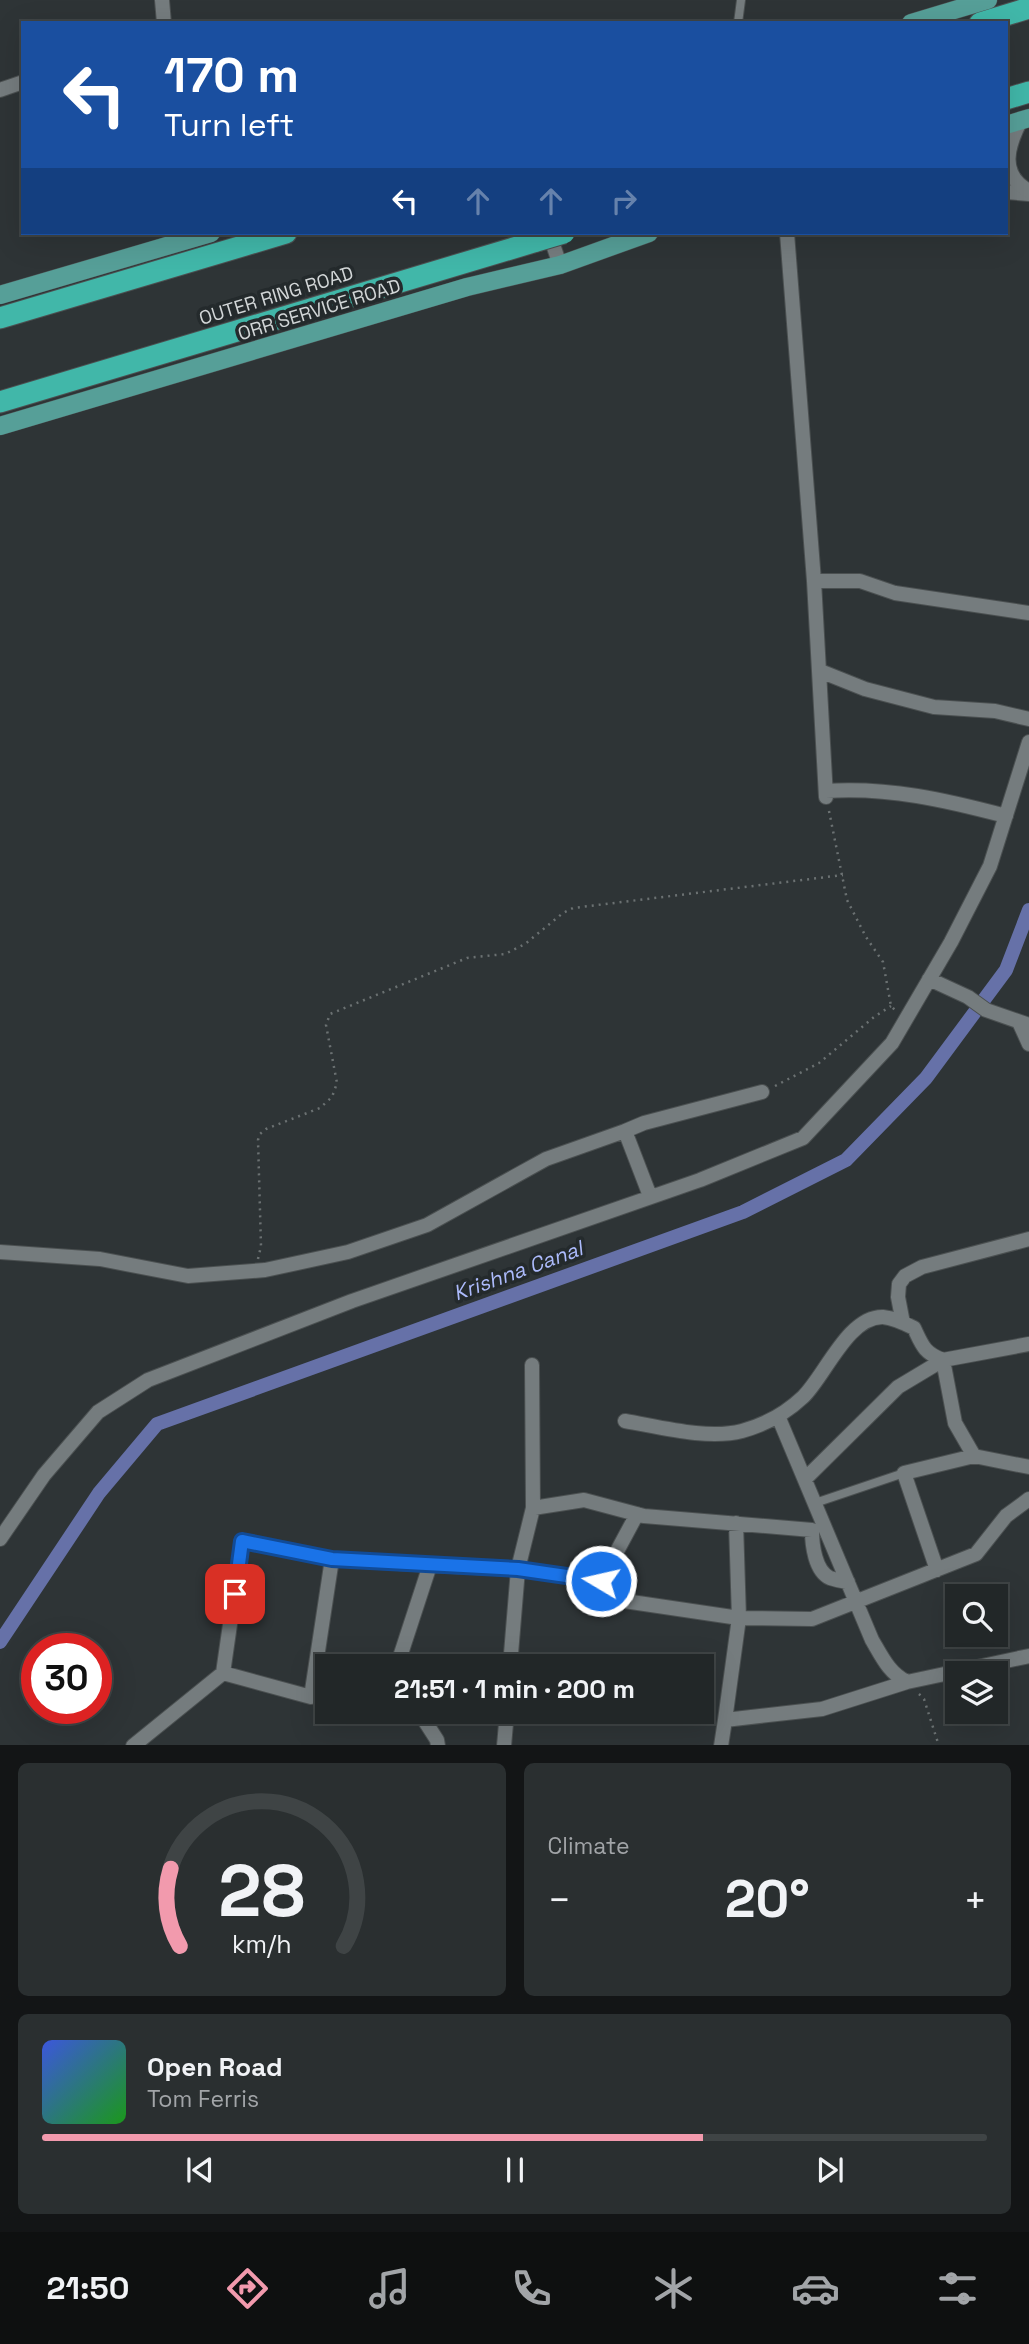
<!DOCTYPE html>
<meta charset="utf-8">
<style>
body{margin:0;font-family:"Space Grotesk",sans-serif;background:#2a2f30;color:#f1f3f6;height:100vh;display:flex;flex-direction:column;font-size:26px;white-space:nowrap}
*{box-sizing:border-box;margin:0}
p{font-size:23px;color:#a2a5a8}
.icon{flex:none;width:38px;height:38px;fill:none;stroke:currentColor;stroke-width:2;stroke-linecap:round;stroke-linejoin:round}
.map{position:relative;height:1745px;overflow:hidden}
.side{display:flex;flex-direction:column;gap:18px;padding:18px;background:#131516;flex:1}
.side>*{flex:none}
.banner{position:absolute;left:21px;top:21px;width:987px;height:214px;border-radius:0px;box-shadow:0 7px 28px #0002,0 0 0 2px #3f4445;background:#1a4fa0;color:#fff;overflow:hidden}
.buttons{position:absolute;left:945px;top:1584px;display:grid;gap:14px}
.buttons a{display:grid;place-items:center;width:63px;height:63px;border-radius:0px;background:#222728;box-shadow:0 7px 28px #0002,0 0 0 2px #3f4445;font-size:35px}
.speed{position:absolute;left:21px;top:1633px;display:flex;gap:14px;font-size:35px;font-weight:700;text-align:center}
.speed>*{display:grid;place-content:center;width:91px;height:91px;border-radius:50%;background:#222728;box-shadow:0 7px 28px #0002,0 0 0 2px #3f4445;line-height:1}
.speed .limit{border:10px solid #d22;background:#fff;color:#111}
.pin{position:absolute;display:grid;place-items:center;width:60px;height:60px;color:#fff;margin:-30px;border-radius:14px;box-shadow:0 4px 10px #0006}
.me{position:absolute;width:77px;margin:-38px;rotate:279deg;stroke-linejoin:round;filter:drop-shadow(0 0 5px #0008)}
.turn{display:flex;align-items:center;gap:24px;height:147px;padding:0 28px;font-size:32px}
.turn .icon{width:91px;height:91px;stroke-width:2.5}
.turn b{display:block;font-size:49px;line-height:60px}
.lanes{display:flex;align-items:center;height:66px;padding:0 28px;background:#0003;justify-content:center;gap:35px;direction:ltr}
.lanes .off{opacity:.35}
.big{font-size:52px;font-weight:800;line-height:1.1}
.side .widget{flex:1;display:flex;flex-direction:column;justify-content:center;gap:10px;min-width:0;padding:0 24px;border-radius:10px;background:#2a2f30}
.side .dial{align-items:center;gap:0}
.dial svg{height:182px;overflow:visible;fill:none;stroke:#3f4445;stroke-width:7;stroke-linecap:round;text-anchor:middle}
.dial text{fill:#f1f3f6;stroke:none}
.song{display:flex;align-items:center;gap:21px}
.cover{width:84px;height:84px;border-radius:10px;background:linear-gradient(135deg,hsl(230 70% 55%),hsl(120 70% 35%))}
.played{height:7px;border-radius:4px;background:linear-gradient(90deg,#f29aad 70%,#3f4445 70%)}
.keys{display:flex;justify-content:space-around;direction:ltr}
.heat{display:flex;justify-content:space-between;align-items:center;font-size:38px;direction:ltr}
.side .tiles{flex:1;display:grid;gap:18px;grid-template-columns:1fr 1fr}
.widget:last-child{grid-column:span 2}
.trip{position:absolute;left:315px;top:1654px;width:399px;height:70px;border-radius:0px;background:#222728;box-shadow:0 7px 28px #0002,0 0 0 2px #3f4445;font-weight:800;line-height:70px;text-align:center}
.dock{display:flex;height:112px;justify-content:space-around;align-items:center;background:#0e1010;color:#a2a5a8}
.dock .icon{width:49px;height:49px}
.dock .selected{color:#f29aad}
.dock b{font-size:32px;color:#f1f3f6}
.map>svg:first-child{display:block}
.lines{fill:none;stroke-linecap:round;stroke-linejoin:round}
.canal{stroke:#6671a8;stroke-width:14}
.service-casing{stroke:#4b5051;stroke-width:10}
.minor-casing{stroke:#4b5051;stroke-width:16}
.tertiary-casing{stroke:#4b5051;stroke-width:16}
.primary-casing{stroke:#4b5051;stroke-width:19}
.motorway-casing{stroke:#4b5051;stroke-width:23}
.path{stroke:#6b7172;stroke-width:2.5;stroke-dasharray:2 5;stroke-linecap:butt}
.service{stroke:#757c7e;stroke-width:8}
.minor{stroke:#757c7e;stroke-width:14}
.tertiary{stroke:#757c7e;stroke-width:14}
.primary{stroke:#569f98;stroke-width:18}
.motorway{stroke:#41b7a9;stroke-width:21}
.motorway-bridge-casing{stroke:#4b5051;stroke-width:23;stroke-linecap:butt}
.motorway-bridge{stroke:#41b7a9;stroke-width:21}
.route-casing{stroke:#114b97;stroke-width:18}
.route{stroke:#1a73e8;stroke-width:12}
.labels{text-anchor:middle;stroke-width:7;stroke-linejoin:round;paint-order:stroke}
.street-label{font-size:19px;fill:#d2d6d7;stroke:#242a2c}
.water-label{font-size:21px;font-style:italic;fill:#adbbfc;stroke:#242a2c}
</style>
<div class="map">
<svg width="1029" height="1746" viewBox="0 0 1029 1746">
<rect width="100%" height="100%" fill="#2e3436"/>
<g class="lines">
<path class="canal" d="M0,1642l99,-149 58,-69 586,-212 103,-52 80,-82 80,-108 23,-60"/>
<g class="service-casing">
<path id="service" d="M738,23l3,-23
M815,1503l89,-30"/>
</g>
<g class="minor-casing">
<path id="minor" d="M162,0l2,23
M1006,192l23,2
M787,233l27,348 12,216
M814,581h46l35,12 134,20
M820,671l45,18 69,18 61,4 34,8
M826,791c64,-4 119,9 180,25
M929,979l39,18 18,13 43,15
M1019,1022l10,22
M625,1131l19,-8 118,-31
M0,1252l100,7 88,17 77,-6 83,-18 79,-27 119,-66 79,-28 25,65
M903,1323l-5,-26 1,-13 6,-8 17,-9 107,-28
M778,1416l94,224c10,17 17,33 35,42
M625,1421c35,6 83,19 117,10 22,-6 44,-18 61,-34 22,-21 45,-81 80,-80 11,1 21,6 31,11 8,17 10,25 29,32l86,-16
M974,1456l55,11
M805,1479l93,-92 45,-27 12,63 19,33 -70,17 33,97
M533,1508l51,-8 60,16 168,14c0,15 3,41 18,48 6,2 12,3 18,4
M0,1539l44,-64 54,-63 50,-32 204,-79 348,-121 103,-42 89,-95 59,-101 39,-76 39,-124
M430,1565l88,4 15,-61 -1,-143
M601,1581l36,-67
M510,1666l8,-97 83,12 10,18 128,19 73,1 164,-65 30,-38 23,-17
M223,1673l19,-132 90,18
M419,1712l18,28 1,6
M725,1720l14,-102 -3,-95
M133,1746l90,-73 88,24 21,-138 98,6 -33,101
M504,1746l3,-34
M721,1746l4,-26 97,-11 85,-27 122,-26"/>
</g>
<g class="tertiary-casing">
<path id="tertiary" d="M0,90l23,-8
M1021,120c-13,25 -23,54 8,71
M549,233l11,32"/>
</g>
<g class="primary-casing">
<path id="primary" d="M911,23l77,-23
M1006,125l23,-7
M0,295l211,-62
M0,426l467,-139 93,-22 89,-32"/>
</g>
<g class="motorway-casing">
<path id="motorway" d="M980,23l49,-15
M1006,99l23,-7
M0,318l286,-85
M0,402l537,-161"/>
</g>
<path class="path" d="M829,811l18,89 19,37 17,25 8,44 5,5
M775,1086l44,-23 55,-46 17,-11
M258,1259l3,-13 -3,-106 2,-6 6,-5 54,-21 12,-11 5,-14 -11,-58 4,-11 137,-56 38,-4 20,-10 38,-31 10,-5 270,-33
M919,1694l5,5 15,47"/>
<use href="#service" class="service"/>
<use href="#minor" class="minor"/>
<use href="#tertiary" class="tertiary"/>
<use href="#primary" class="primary"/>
<use href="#motorway" class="motorway"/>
<g class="motorway-bridge-casing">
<path id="motorway-bridge" d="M537,241l27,-8"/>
</g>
<use href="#motorway-bridge" class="motorway-bridge"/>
</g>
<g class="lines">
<g class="route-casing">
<path id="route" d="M235,1594l7,-53 90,18 186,10 83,12"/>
</g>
<use href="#route" class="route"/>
</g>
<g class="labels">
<g class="street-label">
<text transform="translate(276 295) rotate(-17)" y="7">OUTER RING ROAD</text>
<text transform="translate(319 309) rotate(-17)" y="7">ORR SERVICE ROAD</text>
</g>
<g class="water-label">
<text transform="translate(518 1271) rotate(-20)" y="7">Krishna Canal</text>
</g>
</g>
</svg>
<div class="buttons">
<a><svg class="icon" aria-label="search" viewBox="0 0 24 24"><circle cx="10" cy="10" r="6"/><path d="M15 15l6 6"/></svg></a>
<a><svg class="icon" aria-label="layers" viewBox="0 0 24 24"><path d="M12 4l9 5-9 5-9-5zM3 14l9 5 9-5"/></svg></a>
</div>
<div class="speed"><div class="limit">30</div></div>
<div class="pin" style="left:235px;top:1594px;background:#d93025"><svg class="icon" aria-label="arrive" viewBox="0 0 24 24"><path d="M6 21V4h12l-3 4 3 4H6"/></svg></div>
<svg class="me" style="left:601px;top:1581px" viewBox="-20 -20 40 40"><circle r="17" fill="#1a73e8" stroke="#fff" stroke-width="3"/><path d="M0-11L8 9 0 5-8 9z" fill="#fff"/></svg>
<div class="trip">21:51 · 1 min · 200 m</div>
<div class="banner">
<div class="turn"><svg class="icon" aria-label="left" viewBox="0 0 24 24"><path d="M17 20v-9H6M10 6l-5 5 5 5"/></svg><div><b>170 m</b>Turn left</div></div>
<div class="lanes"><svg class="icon" aria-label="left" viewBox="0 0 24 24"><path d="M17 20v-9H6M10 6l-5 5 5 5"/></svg><svg class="icon off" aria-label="ahead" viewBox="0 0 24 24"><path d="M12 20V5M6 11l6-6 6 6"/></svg><svg class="icon off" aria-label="ahead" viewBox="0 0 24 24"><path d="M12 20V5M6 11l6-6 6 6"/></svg><svg class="icon off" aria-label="right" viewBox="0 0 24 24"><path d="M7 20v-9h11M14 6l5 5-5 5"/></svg></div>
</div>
</div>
<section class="side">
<div class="tiles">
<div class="widget dial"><svg viewBox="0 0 100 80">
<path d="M14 69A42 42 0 1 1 86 69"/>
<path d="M14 69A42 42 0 0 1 10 35" stroke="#f29aad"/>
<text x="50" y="56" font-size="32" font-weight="700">28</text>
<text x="50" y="72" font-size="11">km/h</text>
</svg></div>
<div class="widget"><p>Climate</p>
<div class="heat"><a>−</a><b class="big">20°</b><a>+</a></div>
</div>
<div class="widget">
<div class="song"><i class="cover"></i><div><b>Open Road</b><p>Tom Ferris</p></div></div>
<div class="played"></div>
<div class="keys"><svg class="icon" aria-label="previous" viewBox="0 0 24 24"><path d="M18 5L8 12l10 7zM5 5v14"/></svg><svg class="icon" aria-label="pause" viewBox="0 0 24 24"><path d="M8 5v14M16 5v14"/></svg><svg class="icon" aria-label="next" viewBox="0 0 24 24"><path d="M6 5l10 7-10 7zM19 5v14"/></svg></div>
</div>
</div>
</section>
<nav class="dock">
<b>21:50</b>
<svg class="icon selected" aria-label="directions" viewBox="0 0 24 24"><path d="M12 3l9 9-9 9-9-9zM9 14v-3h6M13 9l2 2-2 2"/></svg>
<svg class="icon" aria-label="music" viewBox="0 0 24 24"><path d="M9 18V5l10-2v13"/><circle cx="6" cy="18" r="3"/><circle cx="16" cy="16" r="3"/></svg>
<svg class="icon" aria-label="phone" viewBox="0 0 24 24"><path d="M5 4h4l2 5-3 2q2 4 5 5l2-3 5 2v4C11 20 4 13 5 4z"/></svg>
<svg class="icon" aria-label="climate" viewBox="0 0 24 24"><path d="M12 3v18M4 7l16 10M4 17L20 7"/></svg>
<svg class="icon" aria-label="car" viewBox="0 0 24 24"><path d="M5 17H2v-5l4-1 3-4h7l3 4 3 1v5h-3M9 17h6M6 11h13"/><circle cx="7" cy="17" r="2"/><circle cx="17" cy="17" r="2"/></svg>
<svg class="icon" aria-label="filters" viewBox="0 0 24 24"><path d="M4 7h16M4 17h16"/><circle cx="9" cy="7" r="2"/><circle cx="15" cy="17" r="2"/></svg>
</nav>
